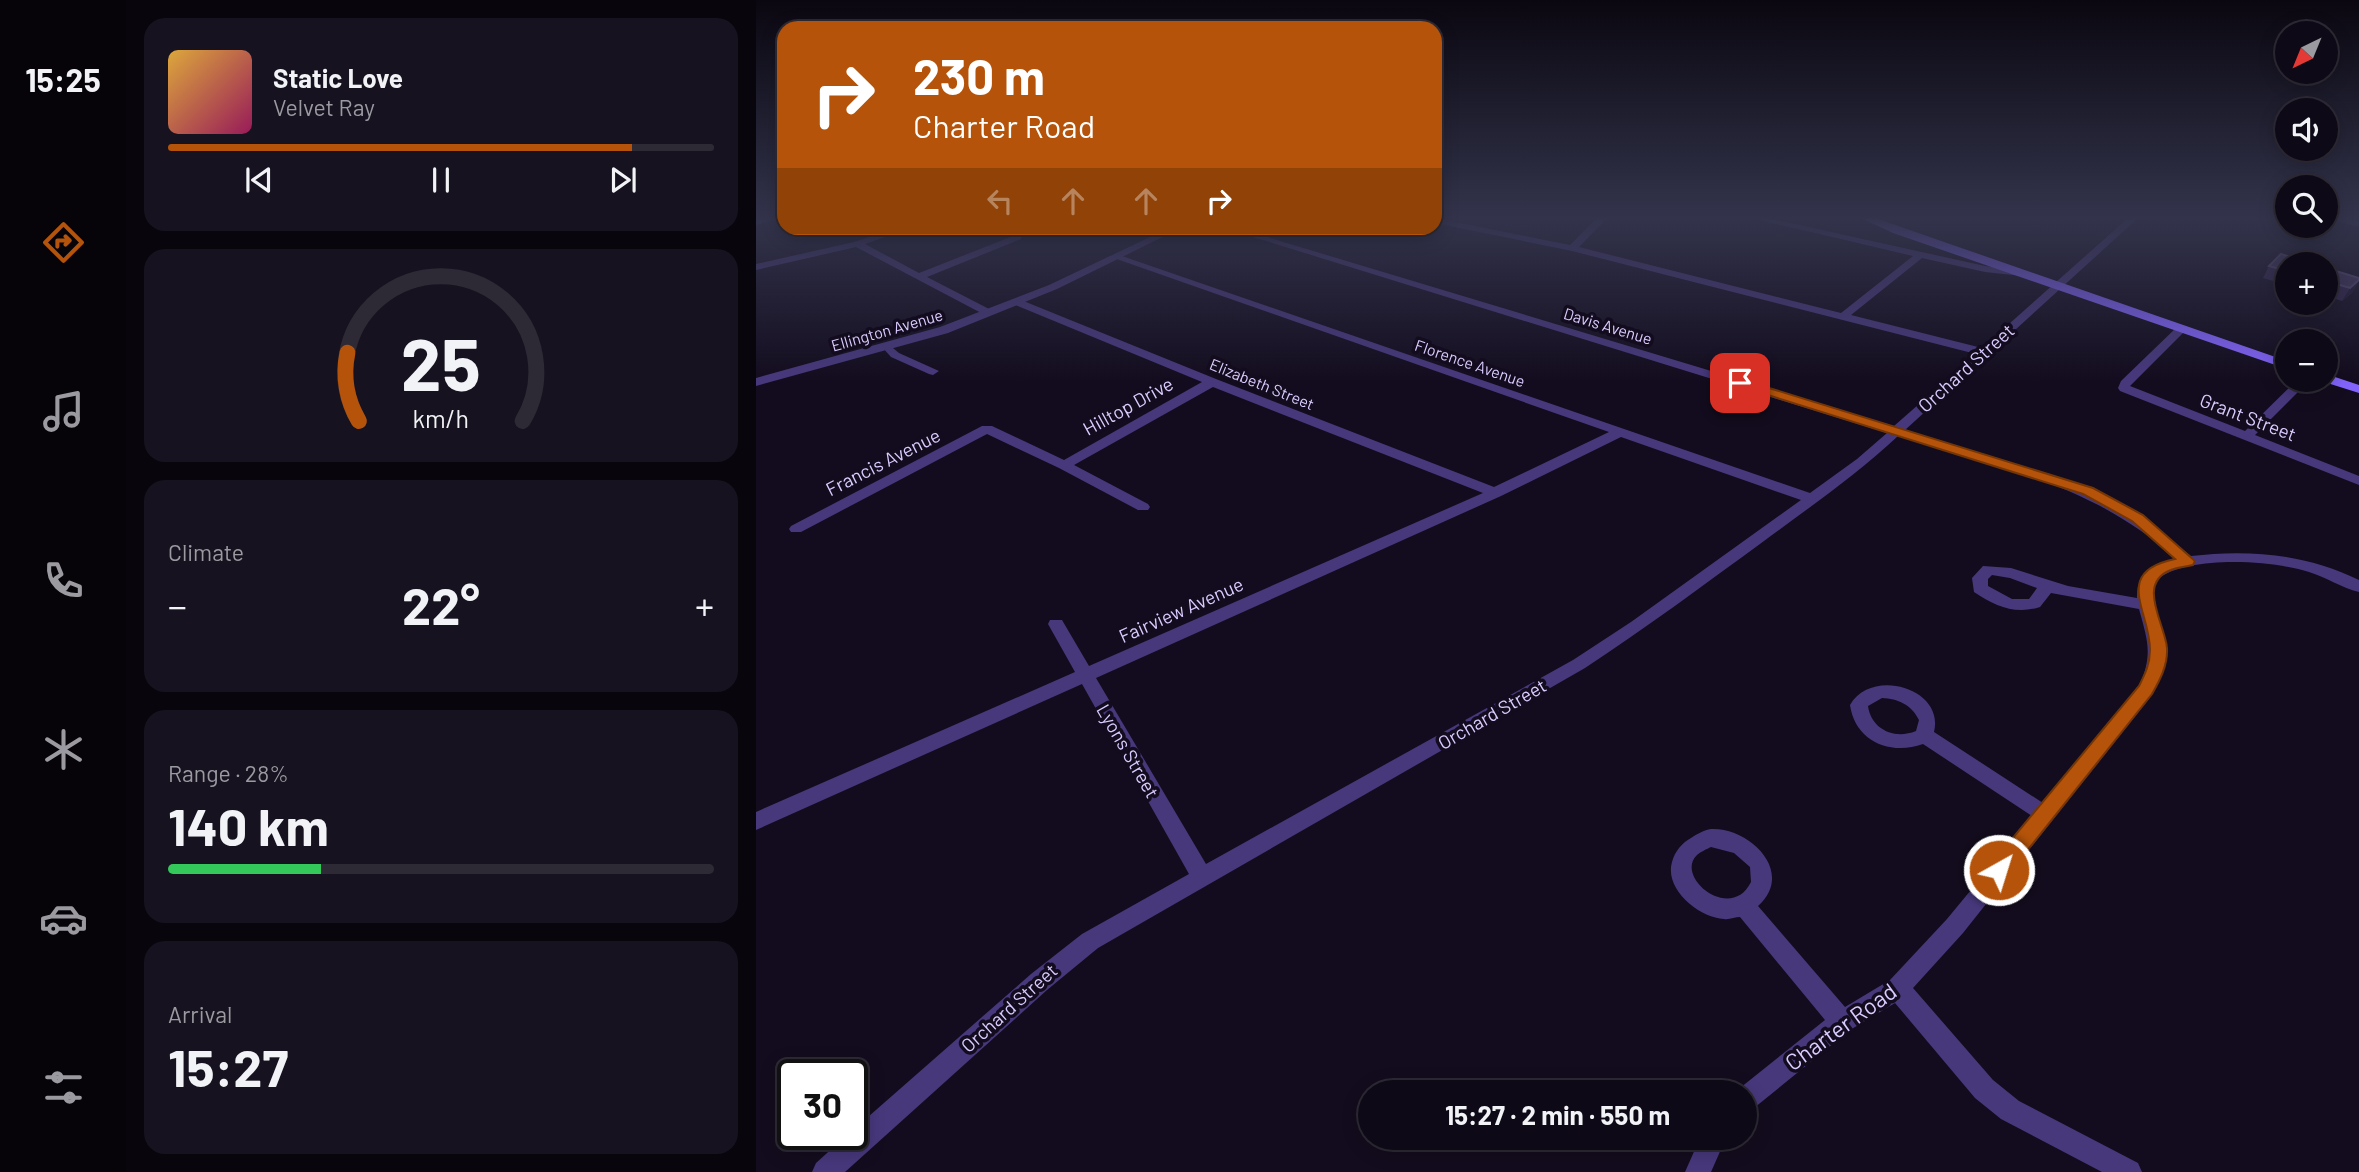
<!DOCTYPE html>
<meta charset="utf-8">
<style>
body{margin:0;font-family:Barlow,sans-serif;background:#17121f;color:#f1f3f6;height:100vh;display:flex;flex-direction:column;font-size:26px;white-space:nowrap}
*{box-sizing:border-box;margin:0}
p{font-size:23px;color:#9b9aa1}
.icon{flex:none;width:38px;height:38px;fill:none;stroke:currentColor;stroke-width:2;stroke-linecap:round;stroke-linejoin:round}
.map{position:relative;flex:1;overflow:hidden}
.drawer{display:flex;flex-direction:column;gap:18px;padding:18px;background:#08050c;width:630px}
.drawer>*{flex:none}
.guide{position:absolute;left:21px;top:21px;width:665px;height:214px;border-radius:21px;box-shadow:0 4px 18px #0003,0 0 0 2px #2e2a35;background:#b45309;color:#fff;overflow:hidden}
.needle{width:46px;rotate:223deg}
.controls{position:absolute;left:1519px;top:21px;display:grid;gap:14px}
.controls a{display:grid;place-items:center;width:63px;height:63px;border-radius:50%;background:#0e0916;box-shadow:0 4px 18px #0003,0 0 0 2px #2e2a35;font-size:35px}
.speed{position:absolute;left:21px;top:1059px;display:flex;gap:14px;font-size:35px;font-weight:700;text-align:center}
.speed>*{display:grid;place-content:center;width:91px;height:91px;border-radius:50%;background:#0e0916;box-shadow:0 4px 18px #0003,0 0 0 2px #2e2a35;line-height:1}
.speed .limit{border:4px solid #111;border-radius:10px;background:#fff;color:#111}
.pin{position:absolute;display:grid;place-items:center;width:60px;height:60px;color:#fff;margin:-30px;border-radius:14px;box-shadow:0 4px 10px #0006}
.me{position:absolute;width:77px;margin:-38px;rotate:39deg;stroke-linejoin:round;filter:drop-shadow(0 0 5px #0008)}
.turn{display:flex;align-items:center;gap:24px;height:147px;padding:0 21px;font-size:32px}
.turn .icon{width:91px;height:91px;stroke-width:2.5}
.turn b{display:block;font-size:49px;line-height:60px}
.lanes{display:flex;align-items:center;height:66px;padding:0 21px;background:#0003;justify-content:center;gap:35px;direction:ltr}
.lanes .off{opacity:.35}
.big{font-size:52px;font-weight:700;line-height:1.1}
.drawer .tile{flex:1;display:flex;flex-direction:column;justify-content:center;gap:10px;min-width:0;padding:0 24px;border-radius:21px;background:#17121f}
.drawer .dial{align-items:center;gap:0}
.dial svg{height:182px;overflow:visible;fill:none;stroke:#2e2a35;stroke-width:7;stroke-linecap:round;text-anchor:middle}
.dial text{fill:#f1f3f6;stroke:none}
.song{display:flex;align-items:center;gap:21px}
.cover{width:84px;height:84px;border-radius:10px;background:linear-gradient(135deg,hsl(40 70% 55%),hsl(330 70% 35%))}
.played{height:7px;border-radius:4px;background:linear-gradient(90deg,#b45309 85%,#2e2a35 85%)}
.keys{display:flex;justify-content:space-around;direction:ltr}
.heat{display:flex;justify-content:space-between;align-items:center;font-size:38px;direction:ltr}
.charge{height:10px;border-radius:5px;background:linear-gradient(90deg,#34c759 28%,#2e2a35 0)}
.trip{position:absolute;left:602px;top:1080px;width:399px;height:70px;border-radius:35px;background:#0e0916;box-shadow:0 4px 18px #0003,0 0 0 2px #2e2a35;font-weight:700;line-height:70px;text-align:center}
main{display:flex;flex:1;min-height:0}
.menu{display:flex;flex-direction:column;width:126px;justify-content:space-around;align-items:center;background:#060409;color:#9b9aa1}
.menu .icon{width:49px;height:49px}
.menu .current{color:#b45309}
.menu b{font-size:32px;color:#f1f3f6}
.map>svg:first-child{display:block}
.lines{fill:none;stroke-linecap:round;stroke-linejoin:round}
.minor{fill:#47387c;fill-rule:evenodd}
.tertiary{fill:#47387c;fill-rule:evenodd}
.secondary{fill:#8264fc;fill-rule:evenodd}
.wall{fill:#34254c}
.shaded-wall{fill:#1f1432}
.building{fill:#45375f;stroke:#5d4e78;stroke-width:2}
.route{fill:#b45309;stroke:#753606;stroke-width:2}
.labels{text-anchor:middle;stroke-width:7;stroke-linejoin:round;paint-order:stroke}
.far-street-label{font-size:16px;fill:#dacbfe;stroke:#130c1e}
.street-label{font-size:19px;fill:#dacbfe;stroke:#130c1e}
.near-street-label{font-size:23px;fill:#dacbfe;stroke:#130c1e}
</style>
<main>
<nav class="menu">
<b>15:25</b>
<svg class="icon current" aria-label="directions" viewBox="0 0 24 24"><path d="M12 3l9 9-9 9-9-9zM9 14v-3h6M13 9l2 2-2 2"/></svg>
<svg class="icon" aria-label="music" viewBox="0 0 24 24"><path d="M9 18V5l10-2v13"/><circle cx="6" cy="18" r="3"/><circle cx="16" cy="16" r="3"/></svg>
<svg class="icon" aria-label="phone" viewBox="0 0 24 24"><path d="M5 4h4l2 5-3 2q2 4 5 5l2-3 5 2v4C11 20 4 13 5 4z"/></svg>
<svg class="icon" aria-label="climate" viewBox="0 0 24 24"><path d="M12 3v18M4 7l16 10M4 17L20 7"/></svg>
<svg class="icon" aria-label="car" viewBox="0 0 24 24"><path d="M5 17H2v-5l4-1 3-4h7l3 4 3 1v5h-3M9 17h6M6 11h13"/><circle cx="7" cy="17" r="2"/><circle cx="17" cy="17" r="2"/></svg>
<svg class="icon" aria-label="filters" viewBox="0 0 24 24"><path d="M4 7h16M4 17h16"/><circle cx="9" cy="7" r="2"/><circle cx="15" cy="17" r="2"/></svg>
</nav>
<section class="drawer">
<div class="tile">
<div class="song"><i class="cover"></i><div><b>Static Love</b><p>Velvet Ray</p></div></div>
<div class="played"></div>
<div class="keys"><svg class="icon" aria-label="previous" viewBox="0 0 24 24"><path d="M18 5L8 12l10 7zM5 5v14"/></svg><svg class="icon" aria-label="pause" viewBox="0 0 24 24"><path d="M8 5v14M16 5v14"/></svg><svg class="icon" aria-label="next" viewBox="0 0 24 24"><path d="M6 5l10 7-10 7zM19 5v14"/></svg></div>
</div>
<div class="tile dial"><svg viewBox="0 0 100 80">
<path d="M14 69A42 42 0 1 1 86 69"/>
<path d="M14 69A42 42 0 0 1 9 39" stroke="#b45309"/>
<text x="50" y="56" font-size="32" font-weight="700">25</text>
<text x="50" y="72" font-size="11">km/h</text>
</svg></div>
<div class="tile"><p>Climate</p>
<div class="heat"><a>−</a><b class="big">22°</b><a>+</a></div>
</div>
<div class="tile"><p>Range · 28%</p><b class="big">140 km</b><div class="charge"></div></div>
<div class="tile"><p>Arrival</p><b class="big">15:27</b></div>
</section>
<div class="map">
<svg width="1603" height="1172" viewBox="0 0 1603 1172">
<rect width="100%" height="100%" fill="#130c1e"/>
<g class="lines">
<path class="minor" d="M20,218l-2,2 -18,5v-6z
M679,218l135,27 27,-27h10l-28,29 262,66 72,-57 -162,-38h17l217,48 41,5 1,2 -5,3 -37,-4 -63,-14 -71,57 131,33 146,-130h10l-233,212 182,57 48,25 56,44c57,-7 116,-2 168,24v12c-17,-4 -33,-15 -50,-20 -38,-12 -121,-17 -153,8 -11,24 10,47 10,72 0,14 -7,30 -14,43l-189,238 -50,55 80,92 26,21 119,62 4,9h-40l-101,-53 -26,-21 -80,-95 -45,27 -96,78 -9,3v-19h-10l90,-72 -85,-103c-5,0 -11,3 -16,2 -24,-1 -60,-29 -52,-57 3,-11 10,-19 19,-24 6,-4 13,-8 20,-9 38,-2 85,43 47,77l87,101 45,-27 57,-61 85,-103 -109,-72c-33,12 -68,-3 -73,-39 21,-38 95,-17 84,27l109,71 96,-116c14,-33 9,-45 0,-78l-88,-16 -11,14c-25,8 -45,-1 -66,-15l-2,-14 11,-12 28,2 57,18 69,12c-1,-26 17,-34 39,-39 -83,-75 -174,-91 -278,-123 -42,39 -88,71 -134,105 -59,43 -118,87 -179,127l-487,280 -51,42 -202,182h-33l4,-9 32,-29h4v-3l179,-157 51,-40 107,-60 -107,-190 -326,146v-18l319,-140 -27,-48 2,-4h12l27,46 394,-173 -270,-106 -139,78 74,39 2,3 -2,3h-10l-79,-42 -72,-34 -186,98h-10l-2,-3 2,-3 191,-100h10l72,34 138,-78 -189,-78v-4h8l195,79 278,108 115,-55 -498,-175 8,-2 691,238 47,-34 30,-26 -663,-205h13l657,198 82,-72 -404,-103 -137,-28zM865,437l180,63 -170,122 -58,38 -367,204 -110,-186 405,-182zM1236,575l18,3 27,10 -8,11h-17l-24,-13v-7zM1126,698c16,1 29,6 37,22l-3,11c-22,9 -45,-2 -48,-25zM955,847l23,6 16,14 1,15c-20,41 -77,-5 -54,-27 3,-3 10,-6 14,-8z
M1575,218l28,3v6l-26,-7z
M141,228h13l-45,16 54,29 94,-37 -14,-8h11l11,4v7l-94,38 66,34v4h-8l-129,-68 -100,23v-6l98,-22z
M1422,326l10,2 -58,58 115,45 52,-51h13l-55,55 104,41v9l-239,-94 -2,-3 3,-7z
M132,344l11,9 40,18 -6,4 -4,-1 -38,-17 -9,-10z
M944,1138h26l-15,34h-26z"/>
<path class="tertiary" d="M413,228h12l-124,61 -109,44 -192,53v-8l184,-51 109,-42z"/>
<path class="secondary" d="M1105,218h14l412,143v8l-394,-136z
M1570,374l33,11v8l-38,-12 5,-1z"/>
</g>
<path class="wall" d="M1531,264v21l-24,-7 6,-12z
M1570,268l27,24 -11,9 -16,-5z"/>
<path class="shaded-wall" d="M1603,280l-6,12 -11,9 8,-13z"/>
<path class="building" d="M1525,254l32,10h-26v7l-18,-5z
M1570,268l33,10v2l-9,8 -24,-7z"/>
<linearGradient id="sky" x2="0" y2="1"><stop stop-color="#0a0710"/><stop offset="0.57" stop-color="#33344c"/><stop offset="1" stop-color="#33344c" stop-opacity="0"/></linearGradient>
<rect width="1603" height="382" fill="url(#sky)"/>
<path class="route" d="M984,379l353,109 50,27 52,46 -2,4c-7,2 -15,2 -22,5 -35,13 -6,54 -4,78 1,17 -7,32 -15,46l-145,182 -8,3 -7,-3 -3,-6 3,-7 147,-177c6,-12 11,-22 11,-36 0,-39 -38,-78 25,-91l-43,-38 -49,-27 -347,-109 -2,-2z"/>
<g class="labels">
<g class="far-street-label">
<text transform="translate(852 326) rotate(17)" y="6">Davis Avenue</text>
<text transform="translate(131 330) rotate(-16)" y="6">Ellington Avenue</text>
<text transform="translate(714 363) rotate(19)" y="6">Florence Avenue</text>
<text transform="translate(506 384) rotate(22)" y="6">Elizabeth Street</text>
</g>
<g class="street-label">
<text transform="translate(1210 368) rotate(-42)" y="7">Orchard Street</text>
<text transform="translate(372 406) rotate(-29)" y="7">Hilltop Drive</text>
<text transform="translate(1492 417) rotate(21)" y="7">Grant Street</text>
<text transform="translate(127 462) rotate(-27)" y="7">Francis Avenue</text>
<text transform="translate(425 610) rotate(-24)" y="7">Fairview Avenue</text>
<text transform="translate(736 714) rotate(-30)" y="7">Orchard Street</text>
<text transform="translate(372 751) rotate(60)" y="7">Lyons Street</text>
<text transform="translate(253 1008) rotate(-42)" y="7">Orchard Street</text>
</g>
<g class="near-street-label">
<text transform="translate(1085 1027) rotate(-36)" y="8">Charter Road</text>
</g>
</g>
</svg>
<div class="controls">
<a><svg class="needle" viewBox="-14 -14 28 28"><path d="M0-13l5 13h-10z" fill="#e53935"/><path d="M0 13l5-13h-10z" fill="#9b9aa1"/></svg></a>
<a><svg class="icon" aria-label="sound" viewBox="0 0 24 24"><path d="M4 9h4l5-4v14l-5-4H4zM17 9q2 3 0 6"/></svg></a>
<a><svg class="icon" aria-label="search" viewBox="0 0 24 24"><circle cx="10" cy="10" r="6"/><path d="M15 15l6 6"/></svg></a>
<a>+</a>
<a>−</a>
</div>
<div class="speed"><div class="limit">30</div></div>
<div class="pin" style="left:984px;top:383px;background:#d93025"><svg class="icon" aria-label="arrive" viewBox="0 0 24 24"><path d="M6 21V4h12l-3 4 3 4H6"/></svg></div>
<svg class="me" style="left:1243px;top:870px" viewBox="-20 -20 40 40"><circle r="17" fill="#b45309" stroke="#fff" stroke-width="3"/><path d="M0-11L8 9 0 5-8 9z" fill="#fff"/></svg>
<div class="trip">15:27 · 2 min · 550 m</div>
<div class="guide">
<div class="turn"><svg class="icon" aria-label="right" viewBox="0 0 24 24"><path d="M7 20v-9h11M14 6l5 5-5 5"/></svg><div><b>230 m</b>Charter Road</div></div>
<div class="lanes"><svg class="icon off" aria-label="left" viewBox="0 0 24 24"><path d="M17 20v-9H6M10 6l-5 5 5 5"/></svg><svg class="icon off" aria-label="ahead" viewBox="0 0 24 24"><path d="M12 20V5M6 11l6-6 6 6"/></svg><svg class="icon off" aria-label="ahead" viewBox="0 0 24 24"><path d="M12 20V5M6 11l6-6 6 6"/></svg><svg class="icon" aria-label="right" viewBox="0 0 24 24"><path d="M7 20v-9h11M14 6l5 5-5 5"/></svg></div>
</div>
</div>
</main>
